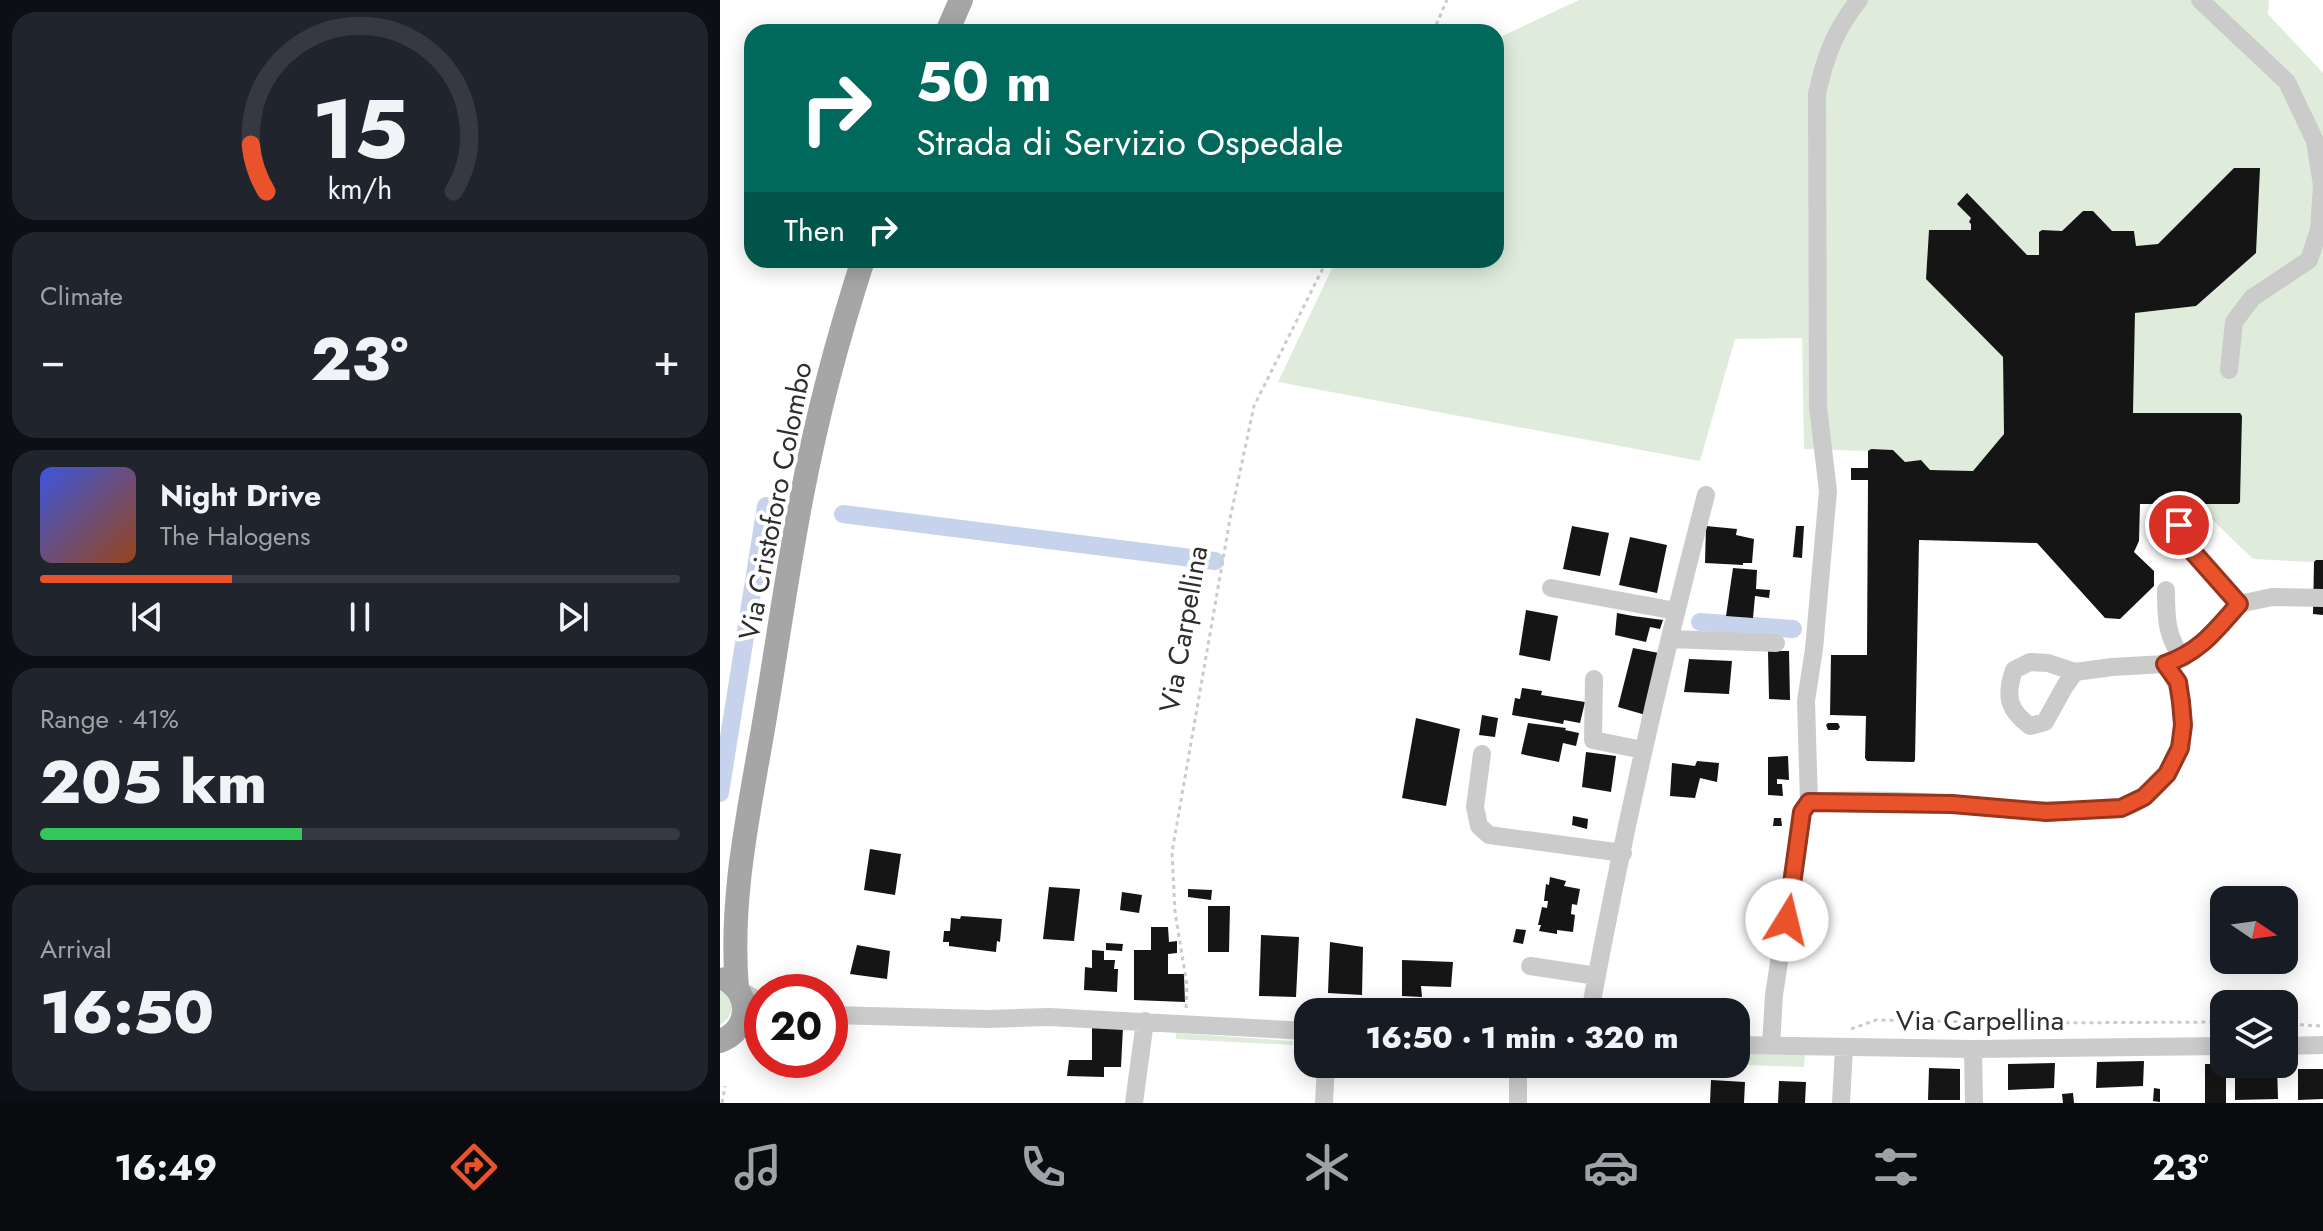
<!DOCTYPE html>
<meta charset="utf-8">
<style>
body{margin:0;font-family:Jost,sans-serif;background:#20242c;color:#f1f3f6;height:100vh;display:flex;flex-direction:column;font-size:30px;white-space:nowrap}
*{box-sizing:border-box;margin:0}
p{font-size:26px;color:#9ea1a6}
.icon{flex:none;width:44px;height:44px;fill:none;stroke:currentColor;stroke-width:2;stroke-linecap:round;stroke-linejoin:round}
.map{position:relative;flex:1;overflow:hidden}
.drawer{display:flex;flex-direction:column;gap:12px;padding:12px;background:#0d0f14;width:720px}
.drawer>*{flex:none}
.guide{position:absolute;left:24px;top:24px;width:760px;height:244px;border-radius:24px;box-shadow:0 4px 20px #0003;background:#00695c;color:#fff;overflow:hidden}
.needle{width:52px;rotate:103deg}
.buttons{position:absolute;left:1490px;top:886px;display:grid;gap:16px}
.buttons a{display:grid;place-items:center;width:88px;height:88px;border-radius:16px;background:#171b24;box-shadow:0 4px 20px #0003;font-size:40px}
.speed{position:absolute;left:24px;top:974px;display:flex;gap:16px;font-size:40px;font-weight:700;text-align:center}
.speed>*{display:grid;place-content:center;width:104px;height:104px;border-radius:50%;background:#171b24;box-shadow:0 4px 20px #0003;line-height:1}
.speed .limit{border:12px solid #d22;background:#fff;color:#111}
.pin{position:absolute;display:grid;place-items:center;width:68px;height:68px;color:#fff;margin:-34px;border:4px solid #fff;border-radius:50%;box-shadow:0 2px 8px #0007}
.me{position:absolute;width:88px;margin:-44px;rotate:9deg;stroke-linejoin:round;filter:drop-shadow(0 0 6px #0008)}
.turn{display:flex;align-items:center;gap:28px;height:168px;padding:0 40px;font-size:36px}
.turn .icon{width:104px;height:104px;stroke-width:2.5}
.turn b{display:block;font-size:56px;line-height:68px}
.then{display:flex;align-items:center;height:76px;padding:0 40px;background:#0003;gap:16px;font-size:30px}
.big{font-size:60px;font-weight:800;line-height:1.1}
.drawer .card{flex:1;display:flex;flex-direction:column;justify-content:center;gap:12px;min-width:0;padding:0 28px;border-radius:24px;background:#20242c}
.drawer .dial{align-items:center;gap:0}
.dial svg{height:208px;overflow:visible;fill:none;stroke:#363941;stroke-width:7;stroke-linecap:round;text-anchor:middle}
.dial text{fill:#f1f3f6;stroke:none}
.song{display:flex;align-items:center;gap:24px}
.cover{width:96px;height:96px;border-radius:12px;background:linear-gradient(135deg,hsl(230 70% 55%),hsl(20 70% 35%))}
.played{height:8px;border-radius:4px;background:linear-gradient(90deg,#e9532c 30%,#363941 30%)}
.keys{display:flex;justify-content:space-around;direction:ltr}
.heat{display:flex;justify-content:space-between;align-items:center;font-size:44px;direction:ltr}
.charge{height:12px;border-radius:6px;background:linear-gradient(90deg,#34c759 41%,#363941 0)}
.trip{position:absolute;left:574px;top:998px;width:456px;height:80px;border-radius:24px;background:#171b24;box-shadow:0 4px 20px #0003;font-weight:800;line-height:80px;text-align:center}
.tabs{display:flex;height:128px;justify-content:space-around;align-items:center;background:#090b0e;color:#9ea1a6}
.tabs .icon{width:56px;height:56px}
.tabs .on{color:#e9532c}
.tabs b{font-size:36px;color:#f1f3f6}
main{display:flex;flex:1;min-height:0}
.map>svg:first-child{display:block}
.green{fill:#dfecdb}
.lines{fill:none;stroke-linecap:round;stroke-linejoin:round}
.canal{stroke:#c7d3ec;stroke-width:18}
.building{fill:#151515}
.path{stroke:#cbcbcb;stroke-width:3;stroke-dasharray:4 4;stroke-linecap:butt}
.minor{stroke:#cbcbcb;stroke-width:18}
.major{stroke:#a6a6a6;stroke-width:24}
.route-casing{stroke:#97361d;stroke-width:20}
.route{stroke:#e9532c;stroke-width:14}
.labels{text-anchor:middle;stroke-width:8;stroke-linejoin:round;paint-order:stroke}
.street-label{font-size:28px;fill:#2e2e2e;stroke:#fff}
</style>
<main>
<section class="drawer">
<div class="card dial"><svg viewBox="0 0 100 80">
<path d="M14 69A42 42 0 1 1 86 69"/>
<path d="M14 69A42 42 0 0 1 8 51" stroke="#e9532c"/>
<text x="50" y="56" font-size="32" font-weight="700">15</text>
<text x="50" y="72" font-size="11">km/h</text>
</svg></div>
<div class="card"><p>Climate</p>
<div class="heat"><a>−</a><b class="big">23°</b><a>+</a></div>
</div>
<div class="card">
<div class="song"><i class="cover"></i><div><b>Night Drive</b><p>The Halogens</p></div></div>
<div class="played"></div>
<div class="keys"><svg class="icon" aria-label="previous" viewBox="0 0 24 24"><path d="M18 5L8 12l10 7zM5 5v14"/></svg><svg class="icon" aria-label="pause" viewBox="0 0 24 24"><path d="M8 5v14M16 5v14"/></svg><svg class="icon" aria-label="next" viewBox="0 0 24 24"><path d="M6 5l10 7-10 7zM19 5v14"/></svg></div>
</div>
<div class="card"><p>Range · 41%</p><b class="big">205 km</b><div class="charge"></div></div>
<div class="card"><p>Arrival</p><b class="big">16:50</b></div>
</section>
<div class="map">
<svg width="1603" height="1103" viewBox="0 0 1603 1103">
<rect width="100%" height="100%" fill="#fff"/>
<path class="green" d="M859,0h690l-1,14 55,59v487l-10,2 -60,-3 -57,-55h42l2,-2 2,-86 -109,-3 2,-100 61,-7 60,-53 3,-85h-25l-76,76 -22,2 -2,-15h-22l-19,-20h-10l-21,20 -21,-1 -2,2v23h-12l-59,-61 -11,10 14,14 -2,4 2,2v6h-42l-3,49 77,78 1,77 -31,37 -43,-1 -9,-10 -16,2 -12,-12 -22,-1 -3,2 -64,-2 -2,-111 -67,1 -35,122 -422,-79 58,-122h160v-221z
M0,990c16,9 15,26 0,35z
M456,1033l117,8v4l-117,-6z
M1016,1054l69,1 -1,12 -85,-3h17z"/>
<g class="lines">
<path class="canal" d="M123,514l372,47
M980,622l93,7
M0,793l46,-287"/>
</g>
<path class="building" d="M1514,168h26l-4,85 -60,53 -61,7 -2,100h107l2,3 -2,86 -2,2h-98l-1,37 -5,11 20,19v15l-34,33 -15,-1 -68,-75 -118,-3 -4,220 -1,2 -47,-1 -2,-3 1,-42 -36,-1 1,-60h36l1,-175h-17v-12h17v-17l3,-2 22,1 12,12 16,-2 9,10 43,1 31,-37 -1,-77 -77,-78 3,-49h42v-6l-2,-2 2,-4 -14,-14 10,-11 60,62h12v-23l3,-2 20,1 21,-20h10l19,20h22l2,15 22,-2z
M852,526l37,7 -9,43 -37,-7z
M986,526l31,3 -1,6 18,4 -2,24h-9v2l-38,-2z
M1076,526h8l-2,32 -9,-1z
M910,537l37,8 -10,48 -38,-8z
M1596,560h7v55l-10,-1 1,-52z
M1013,568l24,2 -1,19 14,1 -1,8 -14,-2 -2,22 -27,-2z
M806,610l32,6 -8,45 -31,-6z
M897,613l16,3 30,4 -3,9 -10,-2 -4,15 -31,-7z
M913,648l31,6 -15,62 -31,-9z
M1048,651h21l1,49 -21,-1z
M969,659l43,2 -3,33 -45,-2z
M802,688l20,3 -1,4 44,7 -5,21 -16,-3 -1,4 -51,-9 3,-17 5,1z
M762,715l16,3 -3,19 -16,-2z
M696,718l44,11 -14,77 -44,-8z
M808,723l38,5 -1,2 14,3 -3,13 -13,-3 -4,19 -38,-8z
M1108,723h10l2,4 -2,3h-10l-2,-5z
M866,752l30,4 -5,36 -29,-5z
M1068,756l1,24 -12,-1v5h5l1,12 -15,-1v-38z
M977,761l22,2 -2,19 -17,-4 -5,20 -25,-2 2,-33 23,3z
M853,816l15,3 -1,10 -15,-4z
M1054,818h7l1,8h-9z
M150,849l31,5 -6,41 -31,-5z
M830,877l16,4 -2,5 16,3 -3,16 -5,-1 -1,10 4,1 -2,17 -16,-2v4l-18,-3 2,-6h-3l4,-18 5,1 1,-7h-4l2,-17 3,1z
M329,887l31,2 -6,52 -31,-2z
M468,889l24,1 -1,10 -23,-3z
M402,892l20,3 -3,18 -19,-3z
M488,906h22l-1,46h-21z
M241,916l41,3 -2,23 -3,-1 -1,11 -47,-6v-4h-6l1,-11h6l1,-13 9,1z
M431,927h17l1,15 8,-1v12l-9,1v20h16l1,28 -51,-2v-50h17z
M796,929l10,1 -3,14 -10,-2z
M541,935l38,2 -3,60 -37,-1z
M610,942l33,5 -1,48 -34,-2z
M386,943l17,1 -1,7 -16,-1z
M137,945l33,6 -3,28 -37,-5z
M372,950l12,1v9h11l-1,9h4l-1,23 -33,-2 1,-23 7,1z
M682,960l51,2 -2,25 -30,-1 1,11 -20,-1z
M372,1025l31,2 -2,40h-17v10l-37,-1 2,-16h23z
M1424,1061l-1,25 -47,2 1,-26z
M1335,1063l-1,25 -46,2v-26z
M1485,1064h21v39h-21z
M1557,1066l1,33 -43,1v-33z
M1209,1068l31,1v31h-32z
M1578,1069h25v30l-25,1z
M991,1080l34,2 -1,21h-34z
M1059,1081l27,1 -1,21h-27z
M1434,1088l6,1v13l-7,-1z
M1353,1093l1,10h-11l-1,-9z"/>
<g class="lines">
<path class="path" d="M713,32l14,-32
M466,1008l1,-23 -12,-73 -3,-60 58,-333 24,-113 73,-146
M1564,1024l39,2
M1131,1029l25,-9 157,3 191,-1
M2,1103l3,-17"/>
<path class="minor" d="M1480,0l87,82 28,59 7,44 -3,45 -10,30 -57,38 -18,24 -5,48
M1459,525l14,27 46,52
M831,588l125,23
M1446,590c0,25 0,48 17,68
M950,639l106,4
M1355,672l-10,14 -20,36 -15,4c-22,-16 -25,-30 -16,-56l16,-8 18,1 27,9 37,-5 53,-3 18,-6 25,-19 31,-35 33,-7 51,1
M874,679l-1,61 50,10
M762,754l-7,53 4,19 10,9 134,18
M1089,802l-3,-101 8,-52 14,-158 -10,-84 -1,-313c8,-37 18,-64 42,-94
M810,966l67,10
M17,988l25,15
M870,1012c32,-174 71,-346 116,-517
M110,1015l157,4 62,-2 259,14
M20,1026l22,-6
M1016,1045l237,4 251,-3
M1051,1046l3,-51 28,-183 7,-10c52,-3 106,-1 158,3 41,4 81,7 122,5 10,-1 21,1 31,-1 30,-7 56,-41 61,-70 5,-30 1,-51 -16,-75
M1564,1046l39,-1
M1253,1049l1,54
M798,1064v39
M414,1103l11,-82
M604,1103l2,-39
M1121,1103l3,-56"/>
<path class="major" d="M227,32l14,-32
M17,988c-8,-94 14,-185 29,-277 12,-72 22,-144 36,-216 15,-79 36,-158 61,-235
M0,1041c30,-11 32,-47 5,-62"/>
</g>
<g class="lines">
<g class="route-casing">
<path id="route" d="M1067,920l15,-108 7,-10 143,2 94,8 75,-4 23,-11 23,-23 13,-26 3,-23 -2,-23 -3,-20 -13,-18c35,-12 50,-33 74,-60l-46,-52 -14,-27"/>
</g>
<use href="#route" class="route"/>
</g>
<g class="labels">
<g class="street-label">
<text transform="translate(55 501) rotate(-79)" y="10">Via Cristoforo Colombo</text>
<text transform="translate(463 629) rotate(-80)" y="10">Via Carpellina</text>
<text x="1260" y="1030">Via Carpellina</text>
</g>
</g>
</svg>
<div class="buttons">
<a><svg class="needle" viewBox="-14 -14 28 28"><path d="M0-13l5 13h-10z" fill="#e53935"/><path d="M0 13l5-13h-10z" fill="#9ea1a6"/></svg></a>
<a><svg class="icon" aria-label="layers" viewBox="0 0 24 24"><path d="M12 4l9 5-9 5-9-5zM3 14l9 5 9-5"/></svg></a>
</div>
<div class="speed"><div class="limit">20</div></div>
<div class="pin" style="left:1459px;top:525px;background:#d93025"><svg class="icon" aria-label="arrive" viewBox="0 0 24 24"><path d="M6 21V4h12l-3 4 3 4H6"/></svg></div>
<svg class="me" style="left:1067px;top:920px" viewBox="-20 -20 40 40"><circle r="19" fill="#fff"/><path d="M0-13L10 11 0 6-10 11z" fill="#e9532c"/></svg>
<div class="trip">16:50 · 1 min · 320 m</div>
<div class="guide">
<div class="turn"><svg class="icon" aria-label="right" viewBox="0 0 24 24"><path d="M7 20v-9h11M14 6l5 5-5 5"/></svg><div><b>50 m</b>Strada di Servizio Ospedale</div></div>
<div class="then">Then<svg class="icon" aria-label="right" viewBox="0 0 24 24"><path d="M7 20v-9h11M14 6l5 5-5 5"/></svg></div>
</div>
</div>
</main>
<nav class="tabs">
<b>16:49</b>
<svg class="icon on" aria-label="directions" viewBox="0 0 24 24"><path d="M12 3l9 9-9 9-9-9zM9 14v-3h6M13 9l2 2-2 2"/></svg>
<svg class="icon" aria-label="music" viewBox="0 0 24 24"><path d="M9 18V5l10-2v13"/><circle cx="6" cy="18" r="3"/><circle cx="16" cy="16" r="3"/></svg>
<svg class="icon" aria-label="phone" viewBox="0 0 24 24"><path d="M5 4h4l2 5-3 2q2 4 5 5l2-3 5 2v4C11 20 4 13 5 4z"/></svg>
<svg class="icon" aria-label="climate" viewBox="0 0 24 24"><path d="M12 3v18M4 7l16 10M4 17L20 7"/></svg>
<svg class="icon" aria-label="car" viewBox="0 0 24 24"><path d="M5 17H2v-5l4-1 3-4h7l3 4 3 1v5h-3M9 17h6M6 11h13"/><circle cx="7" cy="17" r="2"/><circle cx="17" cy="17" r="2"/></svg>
<svg class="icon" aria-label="filters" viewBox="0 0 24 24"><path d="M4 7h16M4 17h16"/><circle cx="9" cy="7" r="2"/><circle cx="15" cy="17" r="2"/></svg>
<b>23°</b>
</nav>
